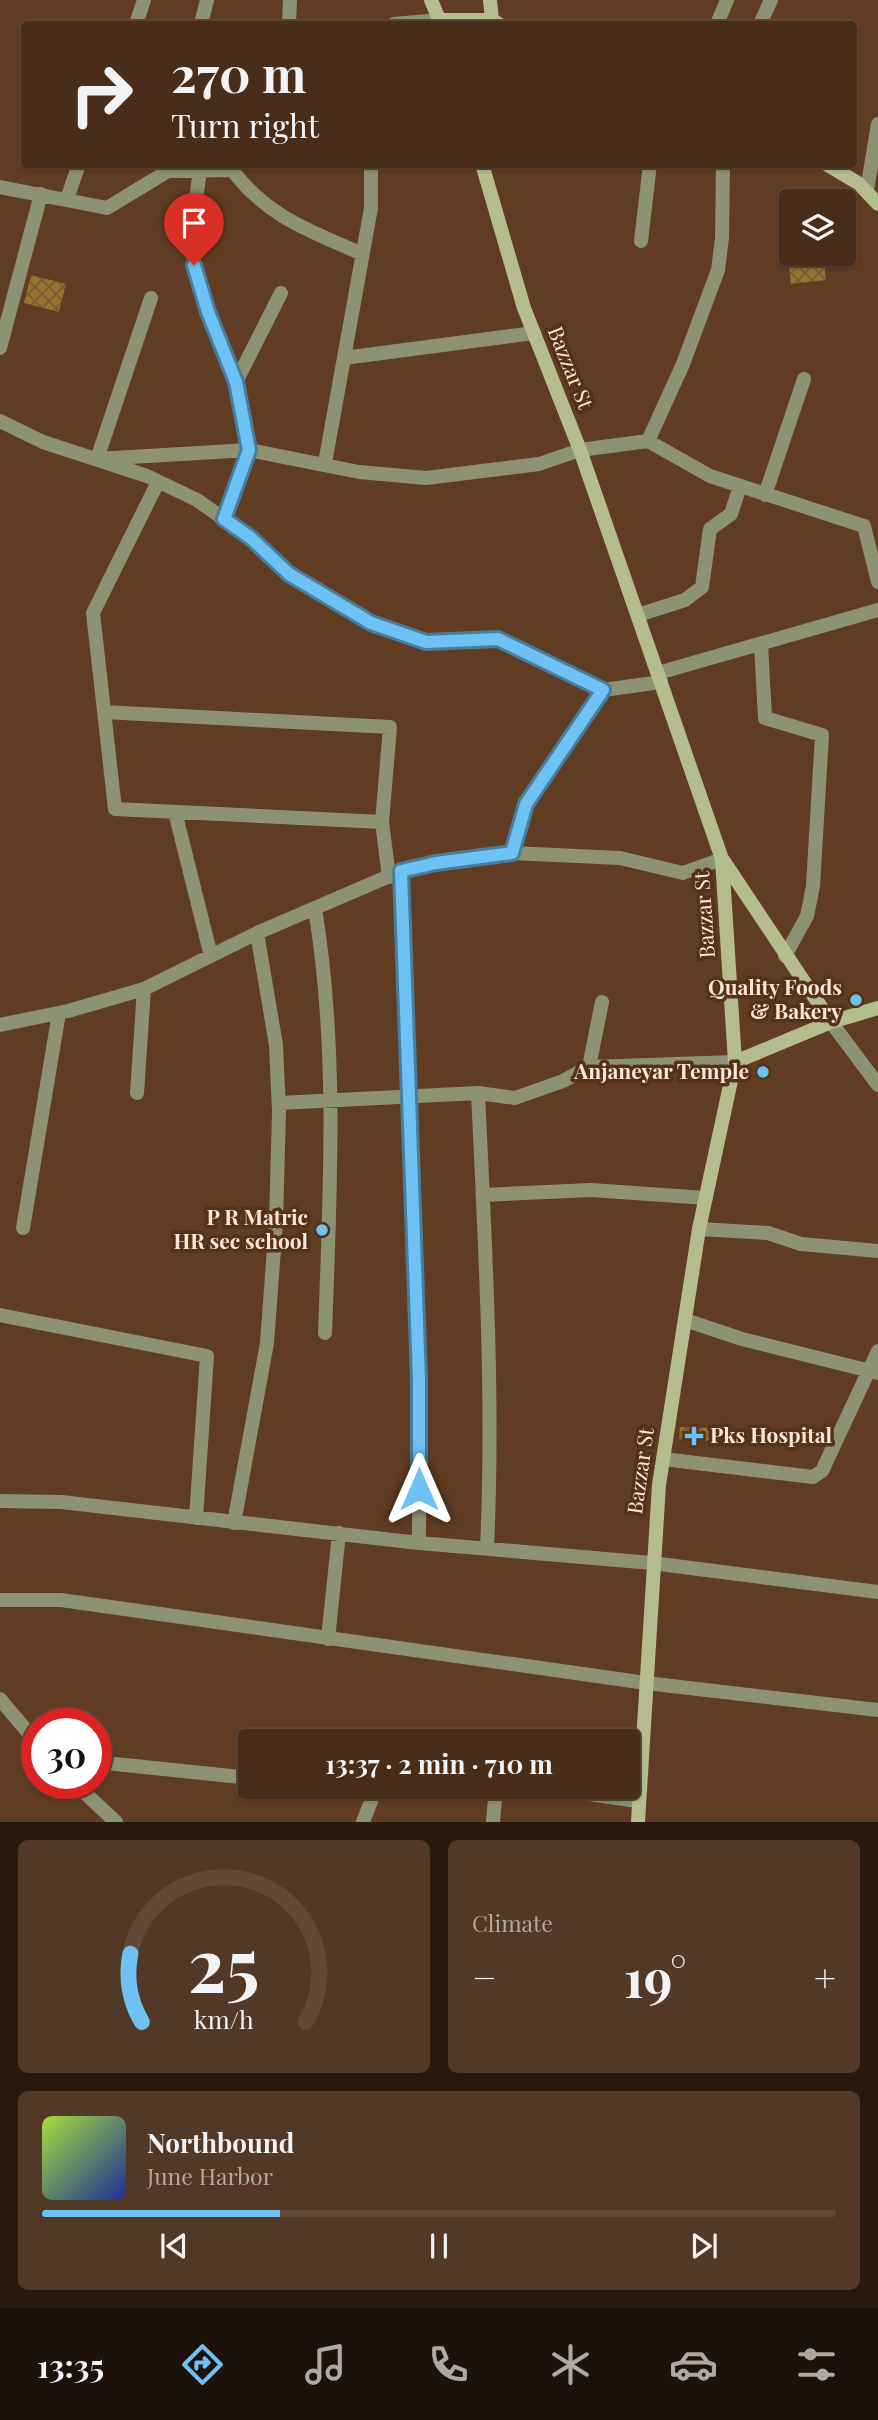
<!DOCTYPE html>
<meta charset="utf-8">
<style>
body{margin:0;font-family:"Playfair Display",serif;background:#523927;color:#f1f3f6;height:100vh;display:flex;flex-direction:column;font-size:26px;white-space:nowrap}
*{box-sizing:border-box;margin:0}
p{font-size:23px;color:#b1a8a2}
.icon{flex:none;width:38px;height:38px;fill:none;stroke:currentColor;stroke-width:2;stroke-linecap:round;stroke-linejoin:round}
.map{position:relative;height:1822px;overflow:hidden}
.sheet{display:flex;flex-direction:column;gap:18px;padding:18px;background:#28190e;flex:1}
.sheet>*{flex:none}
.banner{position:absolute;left:21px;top:21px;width:836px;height:147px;border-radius:7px;box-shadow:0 2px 5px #0004,0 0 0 2px #604939;background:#482d1a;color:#f1f3f6;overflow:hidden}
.controls{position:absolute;left:779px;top:189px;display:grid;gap:14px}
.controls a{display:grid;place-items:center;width:77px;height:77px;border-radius:7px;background:#482d1a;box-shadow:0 2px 5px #0004,0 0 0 2px #604939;font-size:35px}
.speed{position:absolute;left:21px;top:1708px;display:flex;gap:14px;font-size:35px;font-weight:700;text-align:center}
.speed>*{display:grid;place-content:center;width:91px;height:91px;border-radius:50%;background:#482d1a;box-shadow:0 2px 5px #0004,0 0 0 2px #604939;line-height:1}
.speed .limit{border:10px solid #d22;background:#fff;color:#111}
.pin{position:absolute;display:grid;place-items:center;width:60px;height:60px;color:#fff;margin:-72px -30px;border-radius:50% 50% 50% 0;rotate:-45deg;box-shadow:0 0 7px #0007}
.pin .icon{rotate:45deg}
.me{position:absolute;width:77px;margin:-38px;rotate:0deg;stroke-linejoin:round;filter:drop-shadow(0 0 5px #0008)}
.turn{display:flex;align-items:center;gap:24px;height:147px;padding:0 35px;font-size:32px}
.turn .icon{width:91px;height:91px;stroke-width:2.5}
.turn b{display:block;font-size:49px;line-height:60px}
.big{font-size:52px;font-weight:700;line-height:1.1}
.sheet .widget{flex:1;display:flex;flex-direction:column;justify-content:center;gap:10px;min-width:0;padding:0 24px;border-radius:10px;background:#523927}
.sheet .dial{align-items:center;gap:0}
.dial svg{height:182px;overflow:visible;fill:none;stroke:#604939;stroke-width:7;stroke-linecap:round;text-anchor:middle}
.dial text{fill:#f1f3f6;stroke:none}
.song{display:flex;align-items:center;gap:21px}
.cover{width:84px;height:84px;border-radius:10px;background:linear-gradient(135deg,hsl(80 70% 55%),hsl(230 70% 35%))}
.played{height:7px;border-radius:4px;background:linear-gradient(90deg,#6dc2f3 30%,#604939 30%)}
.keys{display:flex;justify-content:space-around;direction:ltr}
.heat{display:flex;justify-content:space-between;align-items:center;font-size:38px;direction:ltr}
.sheet .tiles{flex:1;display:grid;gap:18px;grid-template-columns:1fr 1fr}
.widget:last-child{grid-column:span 2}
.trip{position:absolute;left:238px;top:1729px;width:402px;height:70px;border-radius:7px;background:#482d1a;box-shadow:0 2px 5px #0004,0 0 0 2px #604939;font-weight:700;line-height:70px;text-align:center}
.tab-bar{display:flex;height:112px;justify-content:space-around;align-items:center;background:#1d120a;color:#b1a8a2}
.tab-bar .icon{width:49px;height:49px}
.tab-bar .current{color:#6dc2f3}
.tab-bar b{font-size:32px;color:#f1f3f6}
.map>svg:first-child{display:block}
.building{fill:url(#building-cross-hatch)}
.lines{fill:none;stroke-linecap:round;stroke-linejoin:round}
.minor{stroke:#8d9274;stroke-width:14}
.tertiary{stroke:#8d9274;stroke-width:14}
.secondary{stroke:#b5bd8c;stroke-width:14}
.route-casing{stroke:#477e9e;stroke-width:18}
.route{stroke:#6dc2f3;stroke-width:12}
.poi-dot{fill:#6dc2f3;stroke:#543218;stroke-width:2.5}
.labels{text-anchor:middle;stroke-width:7;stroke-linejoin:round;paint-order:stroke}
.street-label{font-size:21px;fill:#fbe5d6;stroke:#543218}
.poi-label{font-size:21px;font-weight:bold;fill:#fbe5d6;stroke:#543218;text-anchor:end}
</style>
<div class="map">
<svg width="878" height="1822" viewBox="0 0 878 1822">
<defs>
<pattern id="building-cross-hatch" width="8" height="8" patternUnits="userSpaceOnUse" patternTransform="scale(1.75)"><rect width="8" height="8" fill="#99702e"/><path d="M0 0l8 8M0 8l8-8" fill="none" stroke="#765d36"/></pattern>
</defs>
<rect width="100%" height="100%" fill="#603c23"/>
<path class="building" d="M791,209v39l-8,1 -4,-39z
M823,256l3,24 -35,4 -3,-23z
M31,275l35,9 -7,28 -35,-9z
M680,1427l30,1 -1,13 -30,-2z"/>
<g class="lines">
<path class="minor" d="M136,24l8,-24
M201,24l6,-24
M289,24l1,-24
M394,24l45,-4
M717,24l10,-24
M760,24l11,-24
M232,170c37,48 77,60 130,84
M200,171c-4,30 -11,66 -5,96 13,61 52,117 53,181 1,17 -18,53 -24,71
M0,187l107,21 61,-37 64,-1 5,-6
M867,190l11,-66
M67,199l12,-35
M641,241l9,-77
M151,298l-54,161 152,-9 110,22 67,6 113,-14 41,-14 68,-9 62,35 154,50 14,56
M0,348l41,-154
M344,358l190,-25
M236,382l45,-89
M0,421l43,21 104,34 50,24 54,38 38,36 82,49 55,18 72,-2 105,51 58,-8
M648,441l35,-77 35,-94 4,-32 1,-74
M325,463l46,-255v-44
M158,482l-65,131 22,196 267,13 7,55
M765,495l39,-116
M638,615l47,-15 17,-13 8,-58 21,-15 9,-28
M761,644l4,74 57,17 -9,151 -6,30 -22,40
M658,673l220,-63
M104,712l286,15 -8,95
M175,812l36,144
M512,853l14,-49 77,-114
M401,871l18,509v163
M315,909c23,139 15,283 10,424
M831,1022l47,63
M0,1025l68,-14 76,-22 113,-56 144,-62 35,-8 76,-10 108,5 63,15 39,-14
M589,1067l13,-65
M137,1093l7,-104
M279,1103l199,-10c7,152 16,302 9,455
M483,1195l108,-5 115,8
M23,1228l36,-215
M699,1229l69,4 33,11 77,7
M0,1315l207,41 -11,162
M685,1320l57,19 136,34
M663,1459l150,18 9,-6 56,-120
M0,1501l61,1 358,41 233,20 226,29
M234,1523l33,-180 9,-121 3,-110 -3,-67 -19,-112
M0,1600h61l585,83 232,27
M328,1639l11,-106
M96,1762l154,16
M334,1787l66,7 77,-7
M539,1787l99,14
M363,1822l12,-31
M493,1822l3,-35"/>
<path class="tertiary" d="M478,1093l37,5 48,-17 26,-14 146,-5
M0,1699l37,44
M74,1783l42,39"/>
<path class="secondary" d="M431,0l10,24
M490,0l2,20
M439,20h53l7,4
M482,164l42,144 56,142 142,409 13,203 -36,167 -40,256 -21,337
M826,164l32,19 20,21
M723,860l108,162
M735,1062l96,-40 47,-14"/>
</g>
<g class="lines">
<g class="route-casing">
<path id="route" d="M194,265l14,47 28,70 13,68 -25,69 27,19 38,36 82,49 55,19 72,-3 105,51 -77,114 -14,49 -76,10 -35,8 18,509v109"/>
</g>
<use href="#route" class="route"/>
</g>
<g class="poi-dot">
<circle cx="856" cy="1000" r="7"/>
<circle cx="763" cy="1072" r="7"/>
<circle cx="322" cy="1230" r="7"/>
<path d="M690.5 1425.5h7v7h7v7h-7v7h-7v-7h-7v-7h7z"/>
</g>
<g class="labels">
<g class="street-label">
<text transform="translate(570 368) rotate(68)" y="7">Bazzar St</text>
<text transform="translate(705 915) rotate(-94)" y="7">Bazzar St</text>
<text transform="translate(641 1471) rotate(-82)" y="7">Bazzar St</text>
</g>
<g class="poi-label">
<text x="842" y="995">Quality Foods<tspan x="842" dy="24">&amp; Bakery</tspan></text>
<text x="749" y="1079">Anjaneyar Temple</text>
<text x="308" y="1225">P R Matric<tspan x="308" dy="24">HR sec school</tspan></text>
<text x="710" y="1443" text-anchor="start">Pks Hospital</text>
</g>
</g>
</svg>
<div class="controls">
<a><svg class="icon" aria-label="layers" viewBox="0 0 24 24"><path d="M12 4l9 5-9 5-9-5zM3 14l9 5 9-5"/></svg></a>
</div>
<div class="speed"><div class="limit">30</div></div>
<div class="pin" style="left:194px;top:265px;background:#d93025"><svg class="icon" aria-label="arrive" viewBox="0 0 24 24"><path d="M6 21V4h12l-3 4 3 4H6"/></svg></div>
<svg class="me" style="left:419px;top:1489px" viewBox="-20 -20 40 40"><path d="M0-17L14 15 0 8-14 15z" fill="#6dc2f3" stroke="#fff" stroke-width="4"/></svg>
<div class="trip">13:37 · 2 min · 710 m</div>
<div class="banner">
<div class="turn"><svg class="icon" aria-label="right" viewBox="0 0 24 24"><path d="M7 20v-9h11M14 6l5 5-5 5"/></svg><div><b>270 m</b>Turn right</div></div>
</div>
</div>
<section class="sheet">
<div class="tiles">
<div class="widget dial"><svg viewBox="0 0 100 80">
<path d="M14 69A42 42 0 1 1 86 69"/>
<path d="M14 69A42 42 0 0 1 9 39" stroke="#6dc2f3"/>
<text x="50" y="56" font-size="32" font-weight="700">25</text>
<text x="50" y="72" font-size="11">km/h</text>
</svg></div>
<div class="widget"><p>Climate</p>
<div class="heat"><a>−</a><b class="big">19°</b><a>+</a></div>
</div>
<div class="widget">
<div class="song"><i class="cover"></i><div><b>Northbound</b><p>June Harbor</p></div></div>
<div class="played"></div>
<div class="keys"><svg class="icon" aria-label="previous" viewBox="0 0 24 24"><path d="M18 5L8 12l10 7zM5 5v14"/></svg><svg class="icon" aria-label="pause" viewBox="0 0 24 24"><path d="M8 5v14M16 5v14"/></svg><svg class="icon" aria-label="next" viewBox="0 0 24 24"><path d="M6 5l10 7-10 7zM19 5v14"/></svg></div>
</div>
</div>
</section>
<nav class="tab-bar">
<b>13:35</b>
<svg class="icon current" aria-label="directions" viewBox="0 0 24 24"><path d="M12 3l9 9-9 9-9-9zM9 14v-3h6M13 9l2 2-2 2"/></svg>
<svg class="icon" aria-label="music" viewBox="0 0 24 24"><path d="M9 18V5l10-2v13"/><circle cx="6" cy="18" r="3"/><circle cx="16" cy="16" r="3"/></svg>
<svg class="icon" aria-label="phone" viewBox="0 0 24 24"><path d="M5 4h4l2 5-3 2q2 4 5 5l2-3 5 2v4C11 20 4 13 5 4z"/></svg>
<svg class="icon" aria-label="climate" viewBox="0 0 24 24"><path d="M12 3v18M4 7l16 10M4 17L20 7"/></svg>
<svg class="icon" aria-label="car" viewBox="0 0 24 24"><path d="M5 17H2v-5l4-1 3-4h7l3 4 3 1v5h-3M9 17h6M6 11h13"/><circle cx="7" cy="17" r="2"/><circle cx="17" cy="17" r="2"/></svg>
<svg class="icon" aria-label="filters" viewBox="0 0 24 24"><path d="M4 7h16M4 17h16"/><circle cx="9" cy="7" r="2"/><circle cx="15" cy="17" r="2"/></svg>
</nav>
